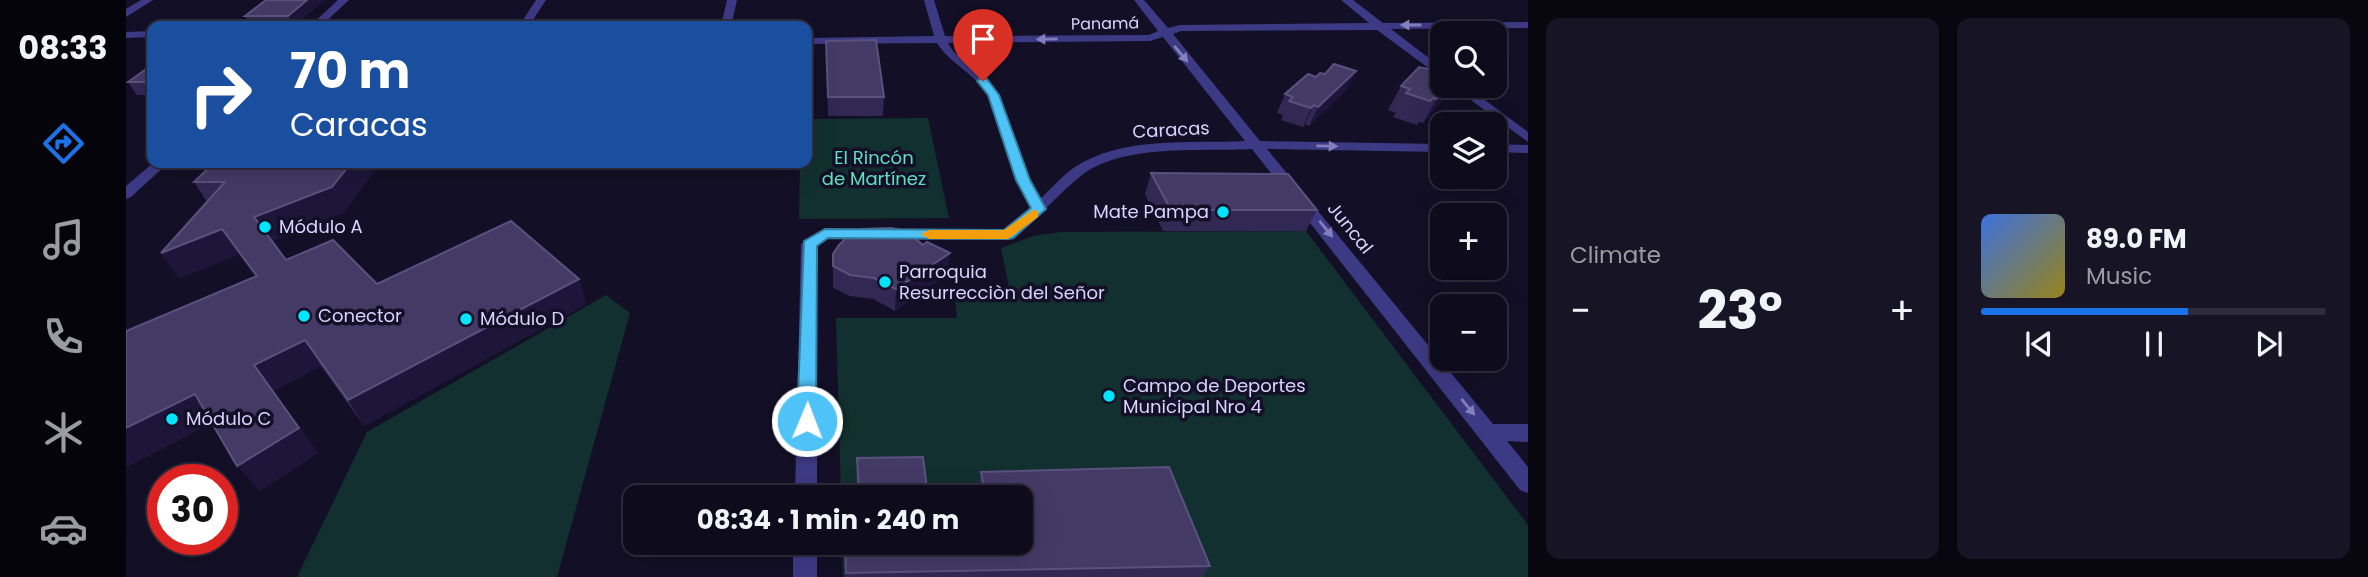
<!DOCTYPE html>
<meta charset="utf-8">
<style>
body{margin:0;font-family:Poppins,sans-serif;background:#171425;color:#f1f3f6;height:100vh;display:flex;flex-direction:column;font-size:26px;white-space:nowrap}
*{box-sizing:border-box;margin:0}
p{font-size:23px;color:#9b9ba3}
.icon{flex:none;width:38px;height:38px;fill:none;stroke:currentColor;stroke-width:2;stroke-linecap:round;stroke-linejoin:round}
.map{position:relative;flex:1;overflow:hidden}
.side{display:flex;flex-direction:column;gap:18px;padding:18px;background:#08060f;width:840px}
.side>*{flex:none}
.guide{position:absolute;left:21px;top:21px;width:665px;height:147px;border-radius:14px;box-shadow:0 7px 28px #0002,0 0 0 2px #2e2b3b;background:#1a4fa0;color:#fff;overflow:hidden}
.tools{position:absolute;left:1304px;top:21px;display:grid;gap:14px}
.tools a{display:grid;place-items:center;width:77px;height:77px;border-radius:14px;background:#0e0b1c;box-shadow:0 7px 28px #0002,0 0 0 2px #2e2b3b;font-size:35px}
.speed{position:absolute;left:21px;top:464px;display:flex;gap:14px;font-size:35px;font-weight:700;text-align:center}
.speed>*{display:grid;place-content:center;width:91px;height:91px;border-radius:50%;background:#0e0b1c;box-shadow:0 7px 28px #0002,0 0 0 2px #2e2b3b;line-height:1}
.speed .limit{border:10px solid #d22;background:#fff;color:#111}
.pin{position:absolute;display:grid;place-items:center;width:60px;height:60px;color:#fff;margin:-72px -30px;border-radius:50% 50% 50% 0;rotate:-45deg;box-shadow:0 0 7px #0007}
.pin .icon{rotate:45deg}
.me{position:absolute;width:77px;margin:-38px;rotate:1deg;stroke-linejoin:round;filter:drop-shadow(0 0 5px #0008)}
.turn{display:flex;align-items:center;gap:24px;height:147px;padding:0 28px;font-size:32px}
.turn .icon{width:91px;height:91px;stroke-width:2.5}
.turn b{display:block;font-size:49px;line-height:60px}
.big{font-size:52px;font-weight:700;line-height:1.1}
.side .card{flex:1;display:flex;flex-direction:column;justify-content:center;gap:10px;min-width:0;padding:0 24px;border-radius:14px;background:#171425}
.song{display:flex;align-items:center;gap:21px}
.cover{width:84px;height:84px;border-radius:10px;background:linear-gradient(135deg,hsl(220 70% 55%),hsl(50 70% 35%))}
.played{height:7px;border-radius:4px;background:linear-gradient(90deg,#1a73e8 60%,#2e2b3b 60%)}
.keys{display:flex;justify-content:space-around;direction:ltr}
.heat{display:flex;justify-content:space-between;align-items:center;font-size:38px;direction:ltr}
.side .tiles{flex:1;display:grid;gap:18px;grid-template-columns:repeat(2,1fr)}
.trip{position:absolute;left:497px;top:485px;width:410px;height:70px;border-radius:14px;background:#0e0b1c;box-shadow:0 7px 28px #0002,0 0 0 2px #2e2b3b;font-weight:700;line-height:70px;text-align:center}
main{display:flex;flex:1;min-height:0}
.tabs{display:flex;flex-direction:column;width:126px;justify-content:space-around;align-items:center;background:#06040b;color:#9b9ba3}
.tabs .icon{width:49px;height:49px}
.tabs .on{color:#1a73e8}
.tabs b{font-size:32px;color:#f1f3f6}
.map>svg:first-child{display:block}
.green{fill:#12302f}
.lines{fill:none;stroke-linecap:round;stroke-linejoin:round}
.minor{fill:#3d3a85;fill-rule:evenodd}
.tertiary{fill:#3d3a85;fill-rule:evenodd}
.wall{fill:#312854}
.shaded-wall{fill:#1d163a}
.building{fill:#433a66;stroke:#5a527e;stroke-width:2}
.oneway{fill:#837fbc}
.route{fill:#4fc3f7;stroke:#337fa1;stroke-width:2}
.slow{fill:#f59e0b}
.poi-dot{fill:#00e5ff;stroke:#130f26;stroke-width:2.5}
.labels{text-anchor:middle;stroke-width:7;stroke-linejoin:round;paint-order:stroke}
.far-street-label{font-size:16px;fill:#d9d4ff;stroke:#130f26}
.street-label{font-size:18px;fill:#d9d4ff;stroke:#130f26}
.park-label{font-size:18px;fill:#5fe0c0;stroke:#130f26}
.poi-label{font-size:18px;fill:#d9d4ff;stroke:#130f26;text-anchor:start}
</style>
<main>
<nav class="tabs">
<b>08:33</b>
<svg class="icon on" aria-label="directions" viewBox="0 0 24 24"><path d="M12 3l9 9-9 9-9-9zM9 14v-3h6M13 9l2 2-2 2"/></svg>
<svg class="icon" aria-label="music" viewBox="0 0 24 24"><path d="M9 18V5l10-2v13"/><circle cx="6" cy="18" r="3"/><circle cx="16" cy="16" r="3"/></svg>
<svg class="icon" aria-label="phone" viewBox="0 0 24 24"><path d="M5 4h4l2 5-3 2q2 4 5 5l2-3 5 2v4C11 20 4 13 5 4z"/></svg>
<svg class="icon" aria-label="climate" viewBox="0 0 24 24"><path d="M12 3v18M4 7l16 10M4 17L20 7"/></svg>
<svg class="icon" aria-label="car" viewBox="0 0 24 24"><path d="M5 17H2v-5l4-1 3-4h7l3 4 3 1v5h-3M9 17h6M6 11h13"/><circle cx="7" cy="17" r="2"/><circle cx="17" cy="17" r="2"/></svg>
</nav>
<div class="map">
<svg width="1402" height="577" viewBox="0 0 1402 577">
<rect width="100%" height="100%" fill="#130f26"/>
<path class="green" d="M802,118l21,100 -150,1 1,-56h7v-44z
M1180,231l222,294v52h-685l-1,-34 178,-1v-45h-179l-5,-179h121l-3,-29 55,-2 -8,-39 32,-12 28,-4z
M480,295l24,18 -73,264h-260l70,-145z"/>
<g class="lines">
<path class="minor" d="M15,0h12l-27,17v-8z
M410,0h10l-17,26h-10z
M601,0h10l-6,26h-10z
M798,0h10l11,36 204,-1 9,-4 -24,-31h10l24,28 12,-3 189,-2 -28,-23h12l30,23 145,-1v6l-137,1 51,39v10l-65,-48 -196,1 -8,3 87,107 182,3v8l-175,-3 226,275h35v18l-21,-1 21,26v26l-8,-3 -268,-341c-52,3 -127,-6 -170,26 -22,17 -46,45 -68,64l-6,1 -180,-1 -11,7v251h-22l6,-253 24,-15 179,1 27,-22c-19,-37 -26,-74 -43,-111 -10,-22 -38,-33 -51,-54l-130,1v-6l127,-2zM1037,37l82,104c-56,3 -124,-6 -173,28 -11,8 -21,20 -31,29l-11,-19 -30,-84 -13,-17 -34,-27 -5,-8 202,-2z
M26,31v6l-26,1v-6z
M1326,86h14l62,46v10z
M1368,144l34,1v8l-34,-1z
M667,542h24v35h-24z"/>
<path class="tertiary" d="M212,0h11l-28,26h-11z
M27,163h15l-37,34 -5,2v-13z"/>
</g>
<path class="wall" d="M140,0h58l-30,26h-43l-6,-10z
M700,41l58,56 -1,19h-55z
M26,65v30h-15l-9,-13z
M1199,74l22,15 -38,37 -4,-2 -2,3 -22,-7 2,-5 -6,-2 8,-19 31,-17z
M1275,86h49l-7,13 -20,24 -4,-1 -2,3 -24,-8 3,-4 -8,-3z
M88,163l131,49 -73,29 14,19 91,24 202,-5 7,25 -222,122 -43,-60 -48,25 45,62 -59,38 -48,-68 -85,44v-136l129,-55 -16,-22 -60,24 -18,-25 46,-51 -13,-20z
M1025,173l166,37 -11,21h-143l-18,-37z
M707,254l115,20 -53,37 -22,-12 -23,-3 -17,-8z
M731,458l71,39 -72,-5z
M855,472l229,94 -7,11h-358l-1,-35h176v-45h-45z"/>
<path class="shaded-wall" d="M181,0h17l-30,26h-1l-5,-10z
M1230,71l-9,18 -38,37 9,-19z
M1322,86h2l-7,13 -20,24 14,-24z
M1188,105l-9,19 -2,3 8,-19z
M225,163h29l-35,49 -76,30 -15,-25z
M96,229l17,25 -60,24 -18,-25z
M824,253l-2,21 -53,37 1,-22z
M453,279l7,25 -222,122 -16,-26z
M179,340l16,26 -48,25 45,62 -59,38 -22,-25 17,-101z
M69,394l21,26 -90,47v-39z"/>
<path class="building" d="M140,0h41l-19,16h-43z
M750,40l8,57h-56l-2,-56z
M1208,64l22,7 -38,36 -4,-2 -3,3 -22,-7 4,-4 -8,-3 23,-20 8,3 4,-4 5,1z
M26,65v17h-24z
M1305,65l11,4v17h6l-11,13 -4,-1 -3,3 -24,-8 4,-4 -9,-3 18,-19 9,2z
M88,163h137l-19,24 -78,30 32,43 47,-20 44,44 134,-63 68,58 -231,121 -43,-60 -51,25 45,63 -62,38 -42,-72 -69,34v-97l131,-55 -35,-47 -61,24 64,-71h-31z
M1025,173l137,1 29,36h-146z
M765,228l15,3 17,14 4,-3 23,11 -54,36 -22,-11 -24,-3 -17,-9v-12l6,-9 11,-11 12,-5z
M797,457l5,40h-84l-1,-5h16l-2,-34z
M1043,467l41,99 -364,7 -1,-31h175v-45h-34l-5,-25z"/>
<defs><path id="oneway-solid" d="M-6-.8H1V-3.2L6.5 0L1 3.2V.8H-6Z" transform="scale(1.75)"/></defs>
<g class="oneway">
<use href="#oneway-solid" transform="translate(1285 25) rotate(180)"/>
<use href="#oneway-solid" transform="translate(921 39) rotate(179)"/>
<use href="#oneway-solid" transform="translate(1055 54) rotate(50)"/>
<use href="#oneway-solid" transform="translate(1201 146) rotate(1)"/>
<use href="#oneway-solid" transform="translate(1200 229) rotate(51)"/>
<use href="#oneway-solid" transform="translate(1342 407) rotate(51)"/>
</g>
<path class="route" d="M853,79h8l12,16 31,85 16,29 -33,29 -5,1 -180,-1 -11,8 -1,175 -2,6 -7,2 -7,-2 -3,-6 7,-180 21,-12 179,1 27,-22 -15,-28 -28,-85 -11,-14z"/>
<path class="slow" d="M907,210l5,1v6l-30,22h-79l-8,-5 8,-4h75z"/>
<g class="poi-dot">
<circle cx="1097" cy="212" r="7"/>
<circle cx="139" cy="227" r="7"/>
<circle cx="759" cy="282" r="7"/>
<circle cx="178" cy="316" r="7"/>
<circle cx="340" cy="319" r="7"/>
<circle cx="983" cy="396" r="7"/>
<circle cx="46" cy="419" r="7"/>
</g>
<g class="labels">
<g class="far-street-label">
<text transform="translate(979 23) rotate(-1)" y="6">Panamá</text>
</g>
<g class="street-label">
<text transform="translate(1045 130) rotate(-3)" y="6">Caracas</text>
<text transform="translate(1224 228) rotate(51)" y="6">Juncal</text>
</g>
<g class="park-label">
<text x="748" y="164">El Rincón<tspan x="748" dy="21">de Martínez</tspan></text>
</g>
<g class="poi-label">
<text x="1083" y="218" text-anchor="end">Mate Pampa</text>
<text x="153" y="233">Módulo A</text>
<text x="773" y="278">Parroquia<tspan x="773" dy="21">Resurrecciòn del Señor</tspan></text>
<text x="192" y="322">Conector</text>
<text x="354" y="325">Módulo D</text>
<text x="997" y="392">Campo de Deportes<tspan x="997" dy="21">Municipal Nro 4</tspan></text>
<text x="60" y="425">Módulo C</text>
</g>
</g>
</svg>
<div class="tools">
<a><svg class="icon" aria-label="search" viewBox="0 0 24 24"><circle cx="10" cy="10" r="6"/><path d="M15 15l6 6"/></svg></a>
<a><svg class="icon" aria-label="layers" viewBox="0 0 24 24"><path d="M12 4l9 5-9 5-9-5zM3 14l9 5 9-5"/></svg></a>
<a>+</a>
<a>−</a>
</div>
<div class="speed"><div class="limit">30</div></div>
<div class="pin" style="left:857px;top:81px;background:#d93025"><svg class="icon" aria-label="arrive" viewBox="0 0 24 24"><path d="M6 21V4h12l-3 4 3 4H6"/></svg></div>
<svg class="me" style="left:681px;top:421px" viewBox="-20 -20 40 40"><circle r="17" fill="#4fc3f7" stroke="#fff" stroke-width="3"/><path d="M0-11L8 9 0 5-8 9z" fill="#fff"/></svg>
<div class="trip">08:34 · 1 min · 240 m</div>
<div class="guide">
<div class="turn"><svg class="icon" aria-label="right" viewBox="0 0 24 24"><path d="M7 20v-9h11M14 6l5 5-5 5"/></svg><div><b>70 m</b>Caracas</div></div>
</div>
</div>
<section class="side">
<div class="tiles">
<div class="card"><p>Climate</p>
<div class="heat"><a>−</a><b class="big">23°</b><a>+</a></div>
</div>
<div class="card">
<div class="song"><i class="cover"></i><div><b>89.0 FM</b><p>Music</p></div></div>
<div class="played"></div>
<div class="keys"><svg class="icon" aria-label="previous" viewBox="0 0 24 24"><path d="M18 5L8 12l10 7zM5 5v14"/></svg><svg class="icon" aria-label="pause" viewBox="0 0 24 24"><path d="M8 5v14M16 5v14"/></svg><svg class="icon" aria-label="next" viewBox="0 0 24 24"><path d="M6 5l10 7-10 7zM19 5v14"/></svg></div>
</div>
</div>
</section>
</main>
